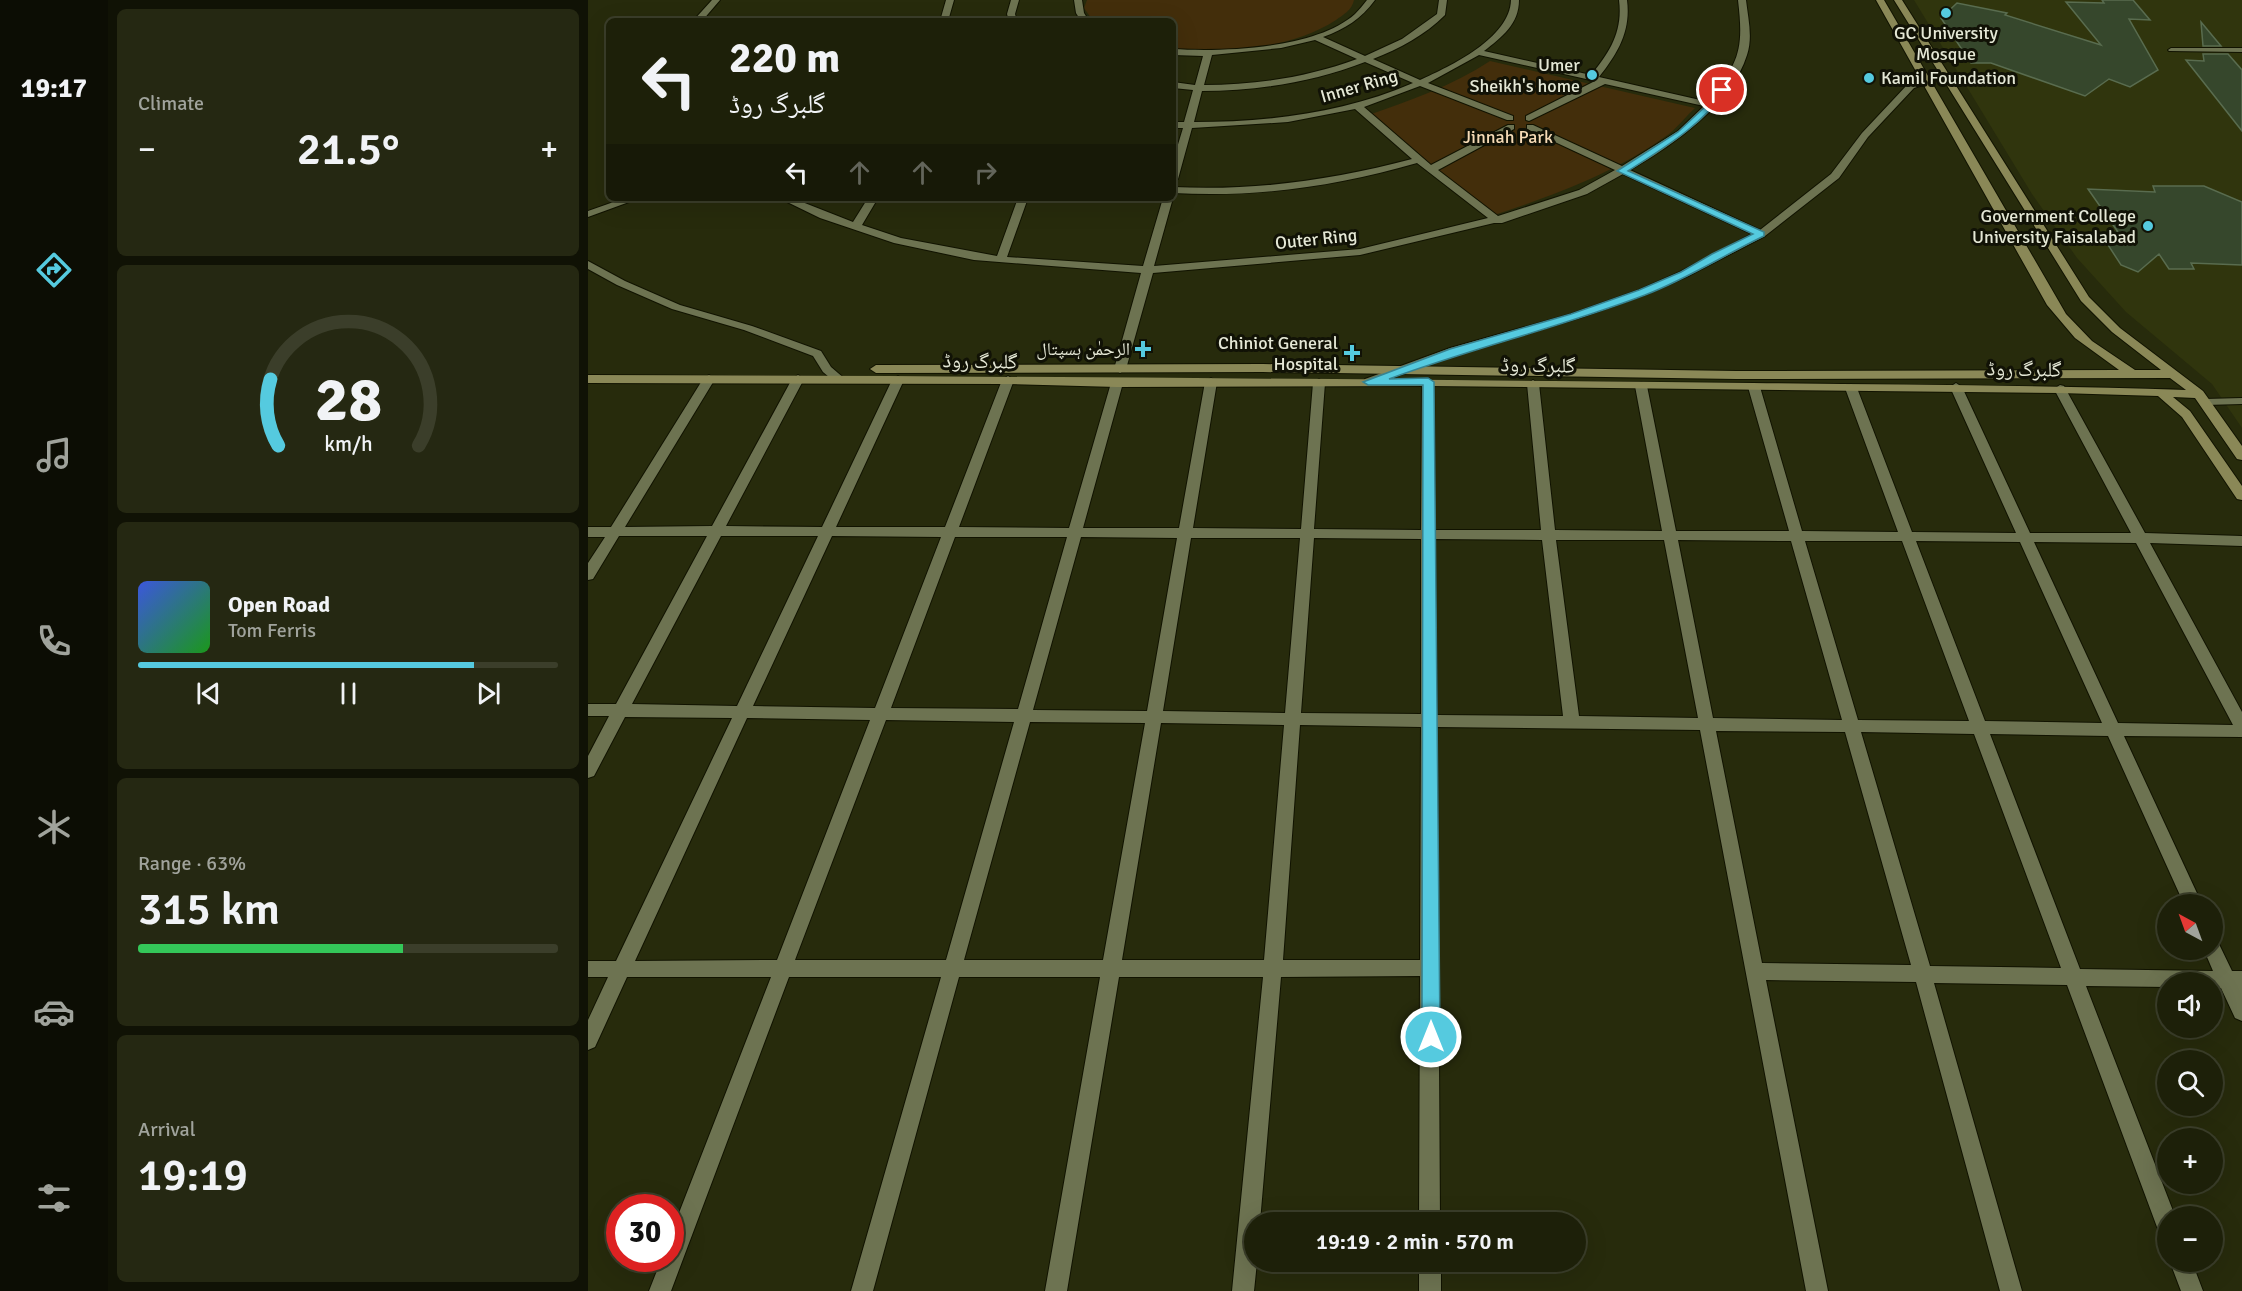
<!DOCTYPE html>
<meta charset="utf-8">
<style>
body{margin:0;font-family:Signika,"Noto Naskh Arabic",sans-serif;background:#252812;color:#f1f3f6;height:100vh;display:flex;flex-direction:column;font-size:22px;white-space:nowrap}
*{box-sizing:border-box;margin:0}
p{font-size:20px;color:#a0a39c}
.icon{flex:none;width:33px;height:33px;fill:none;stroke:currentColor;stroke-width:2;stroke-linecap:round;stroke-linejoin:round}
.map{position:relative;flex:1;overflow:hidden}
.details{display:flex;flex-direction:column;gap:9px;padding:9px;background:#101205;width:480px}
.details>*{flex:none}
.hud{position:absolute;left:18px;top:18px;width:570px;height:183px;border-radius:9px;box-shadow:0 6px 24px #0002,0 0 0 2px #3b3e2a;background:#1d2009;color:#f1f3f6;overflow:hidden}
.needle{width:39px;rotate:319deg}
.buttons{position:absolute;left:1569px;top:894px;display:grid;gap:12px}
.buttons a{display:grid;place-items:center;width:66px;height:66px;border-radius:50%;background:#1d2009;box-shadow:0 6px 24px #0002,0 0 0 2px #3b3e2a;font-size:30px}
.speed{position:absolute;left:18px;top:1194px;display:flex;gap:12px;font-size:30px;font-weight:700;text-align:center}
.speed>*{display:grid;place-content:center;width:78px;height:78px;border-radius:50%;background:#1d2009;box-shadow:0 6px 24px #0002,0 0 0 2px #3b3e2a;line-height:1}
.speed .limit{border:9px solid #d22;background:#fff;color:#111}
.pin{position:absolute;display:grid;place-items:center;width:51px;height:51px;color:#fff;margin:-26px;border:3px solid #fff;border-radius:50%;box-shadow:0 2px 6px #0007}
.me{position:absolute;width:66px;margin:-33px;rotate:0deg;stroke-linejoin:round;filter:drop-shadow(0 0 4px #0008)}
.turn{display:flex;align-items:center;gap:21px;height:126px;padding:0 24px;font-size:27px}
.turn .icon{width:78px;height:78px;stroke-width:2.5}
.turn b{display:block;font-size:42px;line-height:51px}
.lanes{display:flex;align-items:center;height:57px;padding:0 24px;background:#0003;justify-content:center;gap:30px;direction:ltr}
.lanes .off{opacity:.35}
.big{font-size:45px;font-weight:600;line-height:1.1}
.details .card{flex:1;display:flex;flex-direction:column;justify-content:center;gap:9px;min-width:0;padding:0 21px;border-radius:9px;background:#252812}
.details .dial{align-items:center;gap:0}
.dial svg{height:156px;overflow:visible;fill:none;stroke:#3b3e2a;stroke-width:7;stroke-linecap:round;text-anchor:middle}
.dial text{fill:#f1f3f6;stroke:none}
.song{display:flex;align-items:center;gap:18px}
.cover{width:72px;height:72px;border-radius:9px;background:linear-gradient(135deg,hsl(230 70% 55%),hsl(120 70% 35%))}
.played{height:6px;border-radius:3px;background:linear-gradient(90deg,#55cadf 80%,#3b3e2a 80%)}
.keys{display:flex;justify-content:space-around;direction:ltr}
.heat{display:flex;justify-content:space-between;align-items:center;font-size:33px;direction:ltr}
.charge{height:9px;border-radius:4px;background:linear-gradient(90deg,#34c759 63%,#3b3e2a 0)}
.trip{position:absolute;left:656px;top:1212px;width:342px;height:60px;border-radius:30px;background:#1d2009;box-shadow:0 6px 24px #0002,0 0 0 2px #3b3e2a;font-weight:600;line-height:60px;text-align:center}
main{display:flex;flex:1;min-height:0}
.tabs{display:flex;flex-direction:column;width:108px;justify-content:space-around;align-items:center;background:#0c0d04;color:#a0a39c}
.tabs .icon{width:42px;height:42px}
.tabs .current{color:#55cadf}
.tabs b{font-size:27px;color:#f1f3f6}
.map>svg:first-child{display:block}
.built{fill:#30350d}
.green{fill:#432e0b}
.building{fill:#36472c;stroke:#596c4f;stroke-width:1.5}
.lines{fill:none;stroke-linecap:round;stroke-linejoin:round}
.lane-casing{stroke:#111300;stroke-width:2}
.street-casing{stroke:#111300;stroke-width:2}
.secondary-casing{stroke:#111300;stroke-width:2}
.lane{fill:#6d7351;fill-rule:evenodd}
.street{fill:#6d7351;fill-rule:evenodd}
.secondary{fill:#8a8857;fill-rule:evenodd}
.route{fill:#55cadf;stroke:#378391;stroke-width:1.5}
.poi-dot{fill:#55cadf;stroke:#111206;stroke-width:2}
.labels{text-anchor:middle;stroke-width:6;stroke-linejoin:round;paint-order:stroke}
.far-poi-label{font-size:18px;fill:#e5e8d6;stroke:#111206;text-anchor:end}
.far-street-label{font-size:18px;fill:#e5e8d6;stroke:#111206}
.far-park-label{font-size:18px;fill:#f6dbb6;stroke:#111206}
.street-label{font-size:21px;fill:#e5e8d6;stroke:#111206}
</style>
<main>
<nav class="tabs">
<b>19:17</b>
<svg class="icon current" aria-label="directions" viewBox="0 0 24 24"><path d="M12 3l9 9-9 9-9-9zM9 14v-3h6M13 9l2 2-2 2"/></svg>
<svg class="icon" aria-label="music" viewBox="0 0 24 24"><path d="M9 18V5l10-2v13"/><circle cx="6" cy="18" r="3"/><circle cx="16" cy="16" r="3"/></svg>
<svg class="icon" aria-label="phone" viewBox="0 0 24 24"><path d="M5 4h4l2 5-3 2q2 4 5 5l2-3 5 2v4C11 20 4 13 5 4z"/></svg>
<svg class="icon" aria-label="climate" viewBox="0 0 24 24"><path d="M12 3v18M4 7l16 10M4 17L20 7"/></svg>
<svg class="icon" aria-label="car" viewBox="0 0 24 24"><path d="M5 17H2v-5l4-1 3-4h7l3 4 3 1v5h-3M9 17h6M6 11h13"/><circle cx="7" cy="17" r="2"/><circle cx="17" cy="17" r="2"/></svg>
<svg class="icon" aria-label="filters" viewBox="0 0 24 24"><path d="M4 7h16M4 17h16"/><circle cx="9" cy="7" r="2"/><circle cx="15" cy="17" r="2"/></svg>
</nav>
<section class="details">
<div class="card"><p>Climate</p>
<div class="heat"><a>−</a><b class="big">21.5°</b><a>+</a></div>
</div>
<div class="card dial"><svg viewBox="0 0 100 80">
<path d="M14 69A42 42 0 1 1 86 69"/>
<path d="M14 69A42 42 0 0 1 10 35" stroke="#55cadf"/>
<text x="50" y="56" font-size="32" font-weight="700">28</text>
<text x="50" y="72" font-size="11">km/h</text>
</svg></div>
<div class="card">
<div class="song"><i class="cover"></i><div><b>Open Road</b><p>Tom Ferris</p></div></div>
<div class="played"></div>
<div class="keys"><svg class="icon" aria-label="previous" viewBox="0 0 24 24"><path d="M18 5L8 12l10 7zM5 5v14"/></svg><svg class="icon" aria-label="pause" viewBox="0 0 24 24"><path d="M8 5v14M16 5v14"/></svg><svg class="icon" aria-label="next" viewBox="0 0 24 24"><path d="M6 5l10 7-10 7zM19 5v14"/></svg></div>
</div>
<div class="card"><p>Range · 63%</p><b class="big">315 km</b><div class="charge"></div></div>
<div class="card"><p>Arrival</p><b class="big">19:19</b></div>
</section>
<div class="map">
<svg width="1654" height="1291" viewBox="0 0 1654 1291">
<rect width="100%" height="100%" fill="#272b0c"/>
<path class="built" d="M1326,0h328v428l-30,-44 -86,-72 -49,-54 -45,-64z"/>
<path class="green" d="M499,0h267c-2,10 -11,15 -18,20 -48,31 -108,31 -163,29v-28h-80l-9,-13z
M902,61l205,47c-9,8 -17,19 -26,26 -52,38 -114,61 -175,81l-128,-99c43,-15 86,-30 124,-55z"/>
<path class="building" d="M1514,0h31l17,20 -21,-1 29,51 -28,17 -21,-8 -24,17 -94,-33h-20l-30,-45 16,-15 50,10 -2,2 96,30 -35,-43 38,1z
M1613,22l20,24h-18z
M1615,54h25l14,16v61l-56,-71 18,1z
M1565,186h51l38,16v63l-51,-2 3,6h-25l-10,-15 -21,18 -17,-7 -20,-31 17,-2 -30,-43 67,3z"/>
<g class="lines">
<g class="lane-casing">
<path id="lane" d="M1583,48h71v4l-73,-1 -1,-1z
M1654,398v6l-37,1 -5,-3 5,-3z"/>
</g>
<g class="street-casing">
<path id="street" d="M124,0h8l-18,21h-9z
M358,0h8l-6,21h-8z
M423,0h8l-4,14 2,7h-8l-2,-7z
M486,0h8l2,13 5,8h-8l-5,-8z
M779,0h8c-14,19 -30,29 -52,37l42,19 37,-17 35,-25 2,-14h8l-2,15c-20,20 -46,34 -72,44l47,21c31,-14 90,-42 91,-80h8c0,24 -17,37 -35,51l107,24c19,-23 32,-44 28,-75h8c4,31 -9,53 -28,77l110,25c30,-41 35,-51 29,-102h8c2,18 7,37 1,55 -15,49 -75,91 -117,115l130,60 71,-56 31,-41 46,-49 19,-5 5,3 -18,6 -46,49 -29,41 -74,58 -77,40 -41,18 -68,24 -121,36 -89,32 -6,-4 2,-3 85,-31 121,-34 68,-24 41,-18 72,-38 -129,-60 -36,20 -85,29h-8l-134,32 -207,18 -27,96 -6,4 -6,-4 27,-96 -167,-13 -80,-17 -74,-25 -41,-20h13l61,24 15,-24h10l-16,27 39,13 96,18 21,-58h10l-21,59 136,9 20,-68h10l-19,68 206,-17 128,-31 -71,-55c-80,23 -160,35 -244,30v-6c82,4 160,-7 239,-28l-57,-50 -67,13 -96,6 -14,51 -5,3v-21l10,-33h-10v-6h11l9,-32 -20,-2v-6l22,3 8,-29 -30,-1v-6c50,3 143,0 182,-35 4,-4 8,-9 12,-14zM727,40l42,19c-49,18 -101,26 -153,26l8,-30 69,-7zM891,55l116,26 -69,35v4l3,1 76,-37 99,22 -26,25 -56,35 -89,-41h-6v4l88,41 -36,20 -81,26 -60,-46 76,-41v-4h-6l-77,40 -67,-58 56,-21 87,34h6v-4l-85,-33zM777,62l48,21c-69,30 -145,39 -219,39l8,-31c56,0 111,-9 163,-29z
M37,198h15l-52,19v-6z
M0,261l37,20 55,24 72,21 69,25 10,16 14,12 -2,3h-8l-12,-10 -10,-16 -69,-26 -72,-21 -55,-24 -29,-16z
M121,375l6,4 -90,148 87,-1 80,-147 6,-4 6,4 -78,147 96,1 70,-147 6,-4 6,4 -68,147h109l57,-147 6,-4 6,4 -55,147 110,1 42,-145 6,-4 6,4 -40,145h96l26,-146 6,-4 6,4 -24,146 108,1 12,-146 6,-4 6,4 -11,146 107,1 1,-148 6,-4 6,4 1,148h106l-14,-146 6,-4 6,4 16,146 107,1 -27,-145 6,-4 6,4 29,145h113l-41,-144 6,-4 6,4 42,144 96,1 -53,-144 6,-4 6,4 55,144 104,1 -66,-146 6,-4 6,4 68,146h101l-77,-144 6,-4 4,1 81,147 97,3v10l-92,-3 92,169v25l-118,-1 78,168h-18l-76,-168 -118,-2 90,235 133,2 -9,-21h8v-10l6,2 14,29h10v50l-7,-3 -14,-30h-9v-6h-44v5l-82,-1 89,230h-7v21l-7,-3 -4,-7 -90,-242 -133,-2 88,308h-22l-84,-309 -150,-2 62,311h-22l-106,-561 -263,-3 3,495h-21l1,-246 -139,1 -21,245h-6v40h3l-3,29h-22l31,-314h-144l-52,314h-22l55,-314h-141l-86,314h-22l90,-314h-152l-118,314h-22l13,-33h8v-22l101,-259h-144l-32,70 -7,3v-30l20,-43h-20v-16h28l116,-243 -107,-1 -31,59 -6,2v-22l21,-40h-21v-12h28l91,-168h-88l-26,43 -5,1v-17l17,-26h-17v-10h23l92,-148zM133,536h97l-81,170 -105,-2zM244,536l109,1 -66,171 -122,-2zM367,537h112l-49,172 -127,-1zM493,537l96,1 -30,173 -114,-1zM603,538h109l-15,175 -122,-2zM726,538l107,1v175l-120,-1zM847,539l107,1 21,176 -126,-1zM968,540h108l34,178 -119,-2zM1090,540l113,1 51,179 -129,-2zM1217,541h97l67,180 -111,-1zM1328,541l104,1 82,181 -117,-2zM1446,542l102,1 97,182 -115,-2zM159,718l123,2 -93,240 -142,1zM298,720l128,2 -68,238h-151zM442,722l115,1 -42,237h-139zM573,723l123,2 -20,235h-142zM712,725l121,2 -1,233h-137zM1128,731l129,1 66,233 -149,-2zM1273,732l113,2 87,234 -131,-2z
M831,1262h22v29h-22z
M1582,1262h22l11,29h-22z"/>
</g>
<g class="secondary-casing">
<path id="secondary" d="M1288,0h8l182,314 26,27 43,29h26l-49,-38 -31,-31 -187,-301h8l187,297 31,31 83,63 39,55v14l-5,-1 -42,-61 -22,-1 17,14 52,75v14l-5,-1 -55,-82 -24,-21 -98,-3 -632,-7 -311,1 -109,-3 -420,-1v-8c388,1 776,4 1165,8 144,2 290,2 433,7l-16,-12 -434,1 -473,-7 -387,1 -6,-4 6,-4 387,-1 473,7 383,-1 -44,-32 -28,-33z"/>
</g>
<use href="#lane" class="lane"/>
<use href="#street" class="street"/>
<use href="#secondary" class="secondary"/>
</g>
<path class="route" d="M1131,88l7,2c-25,36 -61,57 -98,81l136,61v4c-40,19 -77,43 -119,59 -84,32 -172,53 -256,84l39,-1 6,4 6,655 -3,6 -6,2 -6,-2 -3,-6 1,-652h-55l-5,-3 87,-33 121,-35 68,-24 42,-18 31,-18 41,-20 -136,-63 61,-39 30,-28z"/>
<g class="poi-dot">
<circle cx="1358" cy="13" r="6"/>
<circle cx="1004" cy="75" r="6"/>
<circle cx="1281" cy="78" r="6"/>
<circle cx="1560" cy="226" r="6"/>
<path d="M552 340h6v6h6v6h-6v6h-6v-6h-6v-6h6z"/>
<path d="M761 344h6v6h6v6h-6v6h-6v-6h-6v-6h6z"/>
</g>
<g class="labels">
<g class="far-poi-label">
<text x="1358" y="39" text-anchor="middle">GC University<tspan x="1358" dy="21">Mosque</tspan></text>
<text x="992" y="71">Umer<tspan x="992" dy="21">Sheikh's home</tspan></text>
<text x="1293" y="84" text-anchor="start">Kamil Foundation</text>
<text x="1548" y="222">Government College<tspan x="1548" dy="21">University Faisalabad</tspan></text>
<text x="750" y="349">Chiniot General<tspan x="750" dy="21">Hospital</tspan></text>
<text x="542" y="355">الرحمٰن ہسپتال</text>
</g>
<g class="far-street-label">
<text transform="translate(771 86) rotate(-16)" y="6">Inner Ring</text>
<text transform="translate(728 239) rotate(-6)" y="6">Outer Ring</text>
</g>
<g class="far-park-label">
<text x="920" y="143">Jinnah Park</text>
</g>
<g class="street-label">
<text transform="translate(392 361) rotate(1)" y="7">گلبرگ روڈ</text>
<text transform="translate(950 365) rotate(1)" y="7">گلبرگ روڈ</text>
<text transform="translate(1436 369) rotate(1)" y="7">گلبرگ روڈ</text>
</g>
</g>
</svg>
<div class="buttons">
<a><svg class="needle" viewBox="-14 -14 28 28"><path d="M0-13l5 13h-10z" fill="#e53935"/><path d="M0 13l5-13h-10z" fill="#a0a39c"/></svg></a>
<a><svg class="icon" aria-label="sound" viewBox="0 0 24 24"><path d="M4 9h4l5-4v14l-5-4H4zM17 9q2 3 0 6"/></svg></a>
<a><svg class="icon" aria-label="search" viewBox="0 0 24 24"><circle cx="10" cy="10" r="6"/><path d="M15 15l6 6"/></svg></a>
<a>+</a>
<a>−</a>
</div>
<div class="speed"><div class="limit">30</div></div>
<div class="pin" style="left:1134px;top:90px;background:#d93025"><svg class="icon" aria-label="arrive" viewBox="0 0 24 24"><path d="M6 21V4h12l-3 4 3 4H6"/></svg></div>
<svg class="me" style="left:843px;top:1037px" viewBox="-20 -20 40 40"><circle r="17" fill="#55cadf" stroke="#fff" stroke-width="3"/><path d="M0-11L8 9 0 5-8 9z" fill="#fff"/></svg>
<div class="trip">19:19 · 2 min · 570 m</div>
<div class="hud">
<div class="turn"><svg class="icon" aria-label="left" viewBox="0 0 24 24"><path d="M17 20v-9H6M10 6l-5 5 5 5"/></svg><div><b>220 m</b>گلبرگ روڈ</div></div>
<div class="lanes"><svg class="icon" aria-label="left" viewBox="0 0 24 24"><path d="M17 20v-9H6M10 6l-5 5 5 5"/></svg><svg class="icon off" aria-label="ahead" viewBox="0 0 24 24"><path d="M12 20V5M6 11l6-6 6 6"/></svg><svg class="icon off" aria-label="ahead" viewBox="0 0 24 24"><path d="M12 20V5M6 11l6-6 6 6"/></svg><svg class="icon off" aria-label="right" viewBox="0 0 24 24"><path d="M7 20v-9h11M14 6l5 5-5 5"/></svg></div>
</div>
</div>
</main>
